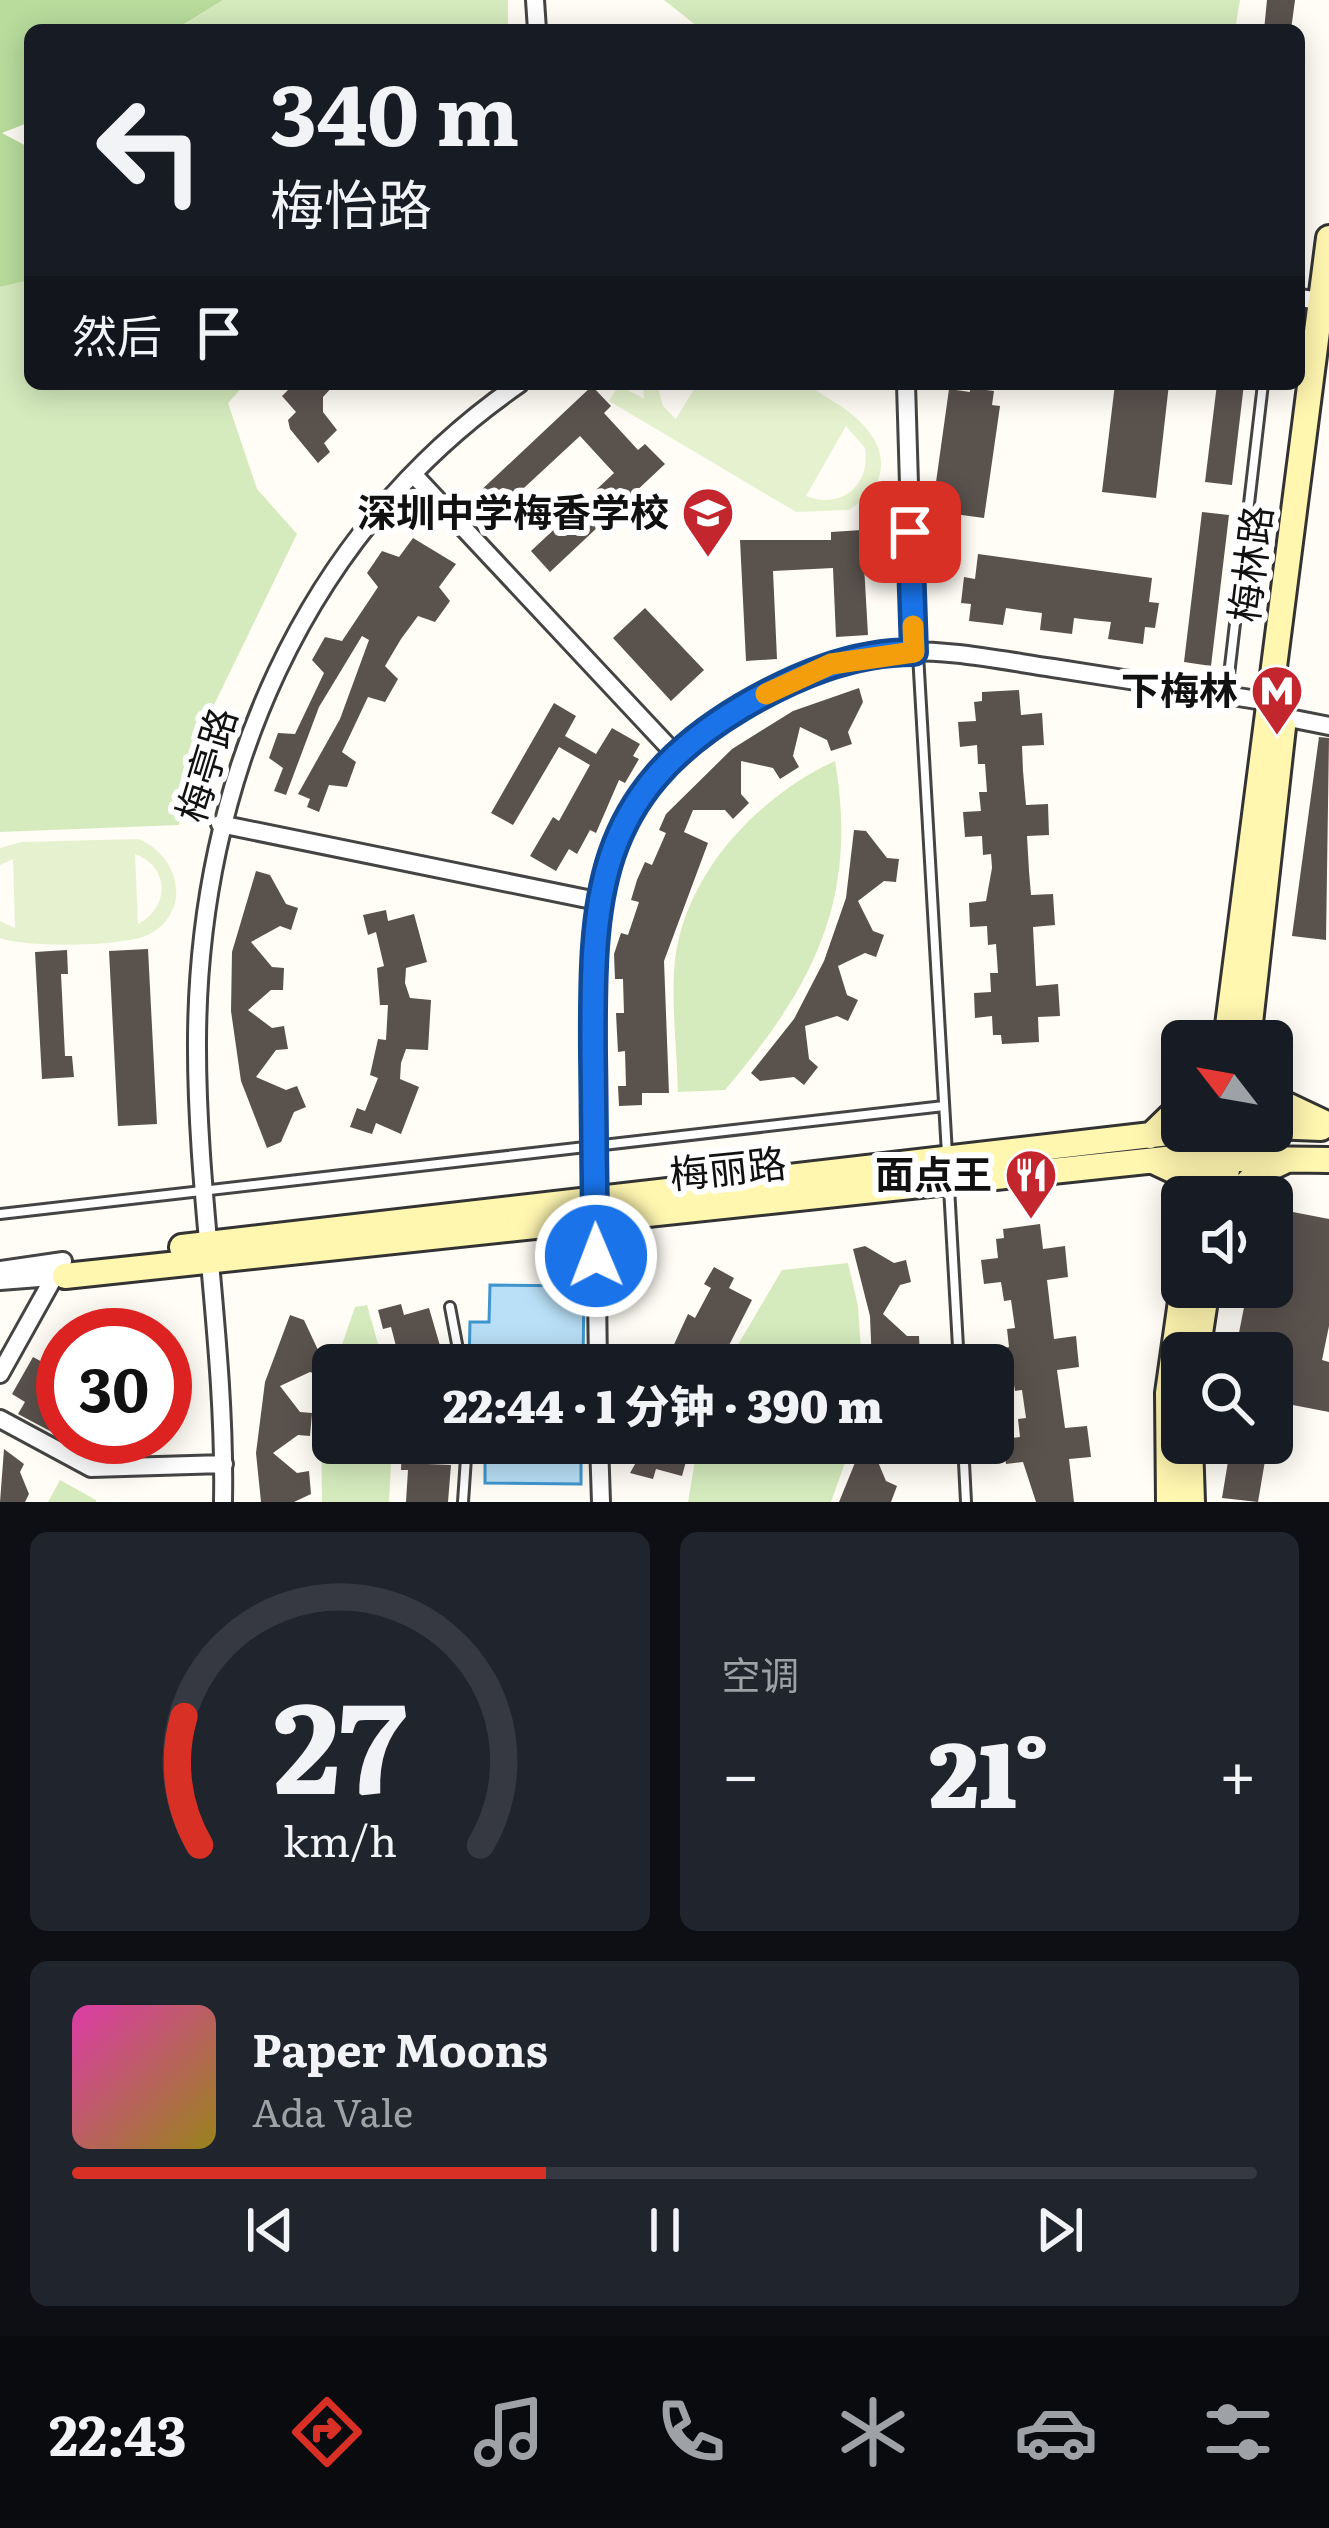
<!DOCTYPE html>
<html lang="zh">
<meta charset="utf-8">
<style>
body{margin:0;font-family:Literata,"Noto Sans SC",serif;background:#20242c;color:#f1f3f6;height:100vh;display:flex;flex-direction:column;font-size:45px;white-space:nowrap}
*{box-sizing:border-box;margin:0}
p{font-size:39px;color:#9ea1a6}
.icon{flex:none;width:66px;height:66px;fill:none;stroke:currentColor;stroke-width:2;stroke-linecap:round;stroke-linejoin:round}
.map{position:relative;height:1502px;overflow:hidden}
.details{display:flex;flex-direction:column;gap:30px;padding:30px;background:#0d0f14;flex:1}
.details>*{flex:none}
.hud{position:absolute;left:24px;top:24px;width:1281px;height:366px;border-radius:18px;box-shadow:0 6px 30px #0003;background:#171b24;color:#f1f3f6;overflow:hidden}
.needle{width:78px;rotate:301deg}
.tools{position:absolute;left:1161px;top:1020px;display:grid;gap:24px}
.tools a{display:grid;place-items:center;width:132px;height:132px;border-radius:18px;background:#171b24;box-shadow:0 6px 30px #0003;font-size:60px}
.speed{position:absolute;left:36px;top:1308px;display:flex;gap:24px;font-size:60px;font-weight:700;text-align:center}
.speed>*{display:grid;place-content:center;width:156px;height:156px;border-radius:50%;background:#171b24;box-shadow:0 6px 30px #0003;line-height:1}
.speed .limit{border:18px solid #d22;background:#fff;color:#111}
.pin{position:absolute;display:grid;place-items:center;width:102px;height:102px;color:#fff;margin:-51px;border-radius:24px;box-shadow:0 6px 18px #0006}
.me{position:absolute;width:132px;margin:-66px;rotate:359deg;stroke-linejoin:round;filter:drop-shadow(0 0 9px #0008)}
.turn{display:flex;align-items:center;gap:42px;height:252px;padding:0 48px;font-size:54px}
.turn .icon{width:156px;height:156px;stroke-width:2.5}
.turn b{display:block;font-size:84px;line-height:102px}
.then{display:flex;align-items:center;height:114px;padding:0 48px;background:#0003;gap:24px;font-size:45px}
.big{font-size:90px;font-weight:800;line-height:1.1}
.details .card{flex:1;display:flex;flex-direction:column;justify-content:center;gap:18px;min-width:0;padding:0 42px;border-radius:18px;background:#20242c}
.details .dial{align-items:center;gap:0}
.dial svg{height:312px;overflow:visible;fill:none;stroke:#363941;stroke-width:7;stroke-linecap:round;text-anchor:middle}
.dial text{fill:#f1f3f6;stroke:none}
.song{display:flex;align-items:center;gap:36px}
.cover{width:144px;height:144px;border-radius:18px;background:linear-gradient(135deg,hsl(320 70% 55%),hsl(50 70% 35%))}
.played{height:12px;border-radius:6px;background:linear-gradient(90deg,#d93025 40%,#363941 40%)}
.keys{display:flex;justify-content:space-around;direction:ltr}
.heat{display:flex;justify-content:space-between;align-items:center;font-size:66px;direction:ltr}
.details .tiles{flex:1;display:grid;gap:30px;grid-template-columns:1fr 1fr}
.card:last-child{grid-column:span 2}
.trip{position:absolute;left:312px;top:1344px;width:702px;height:120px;border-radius:18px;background:#171b24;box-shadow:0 6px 30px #0003;font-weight:800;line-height:120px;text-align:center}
.tabs{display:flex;height:192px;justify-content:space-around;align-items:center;background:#090b0e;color:#9ea1a6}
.tabs .icon{width:84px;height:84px}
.tabs .selected{color:#d93025}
.tabs b{font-size:54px;color:#f1f3f6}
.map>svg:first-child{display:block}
.green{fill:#d5ebbd}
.forest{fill:#b9dc9c}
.pitch{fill:#e6f2cf;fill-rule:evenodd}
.water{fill:#b9e0f7;stroke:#3f96cf;stroke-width:3}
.building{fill:#5a524d}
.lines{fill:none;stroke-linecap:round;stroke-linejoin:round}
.lane-casing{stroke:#444;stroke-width:14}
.street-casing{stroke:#444;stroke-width:22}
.secondary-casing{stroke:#333;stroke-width:30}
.lane{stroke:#fff;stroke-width:8}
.street{stroke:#fff;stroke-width:16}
.secondary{stroke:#fff6b0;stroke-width:24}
.route-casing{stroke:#114b97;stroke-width:30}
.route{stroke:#1a73e8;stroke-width:21}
.slow{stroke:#f59e0b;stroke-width:21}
.labels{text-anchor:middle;stroke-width:12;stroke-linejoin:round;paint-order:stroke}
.poi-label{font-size:39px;font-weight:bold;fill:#111;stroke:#fff;text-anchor:end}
.street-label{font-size:39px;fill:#111;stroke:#fff}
</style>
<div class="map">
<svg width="1329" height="1502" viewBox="0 0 1329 1502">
<rect width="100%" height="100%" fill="#fffdf5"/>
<path class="green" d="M223,0h285v30h-332z
M664,0h576l-5,30h-533z
M30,280v104h215l-17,19 29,86 40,45 -85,175 -33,116 -179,7v-545z
M835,761c24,139 -22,226 -110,329l-47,2c-1,-39 -6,-81 -4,-120 5,-93 81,-174 161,-211z
M848,1263l10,43 4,59h-136l56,-95z
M367,1305l17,60h-49l20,-58z
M333,1372v71h59l-3,59h-67l-1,-81z
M698,1443h154l-21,59h-143z
M60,1480l36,20v2h-48z"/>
<path class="forest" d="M0,0h223l-48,30h-145v92l-28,11 28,15v132l-30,7z"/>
<path class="pitch" d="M643,384h14l6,22 13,13 21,-35c33,0 72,-6 104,0 11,2 23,12 33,18 46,27 71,73 15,108l-53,2 -187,-111 10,-16 25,14zM846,426l19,22c6,37 -23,62 -59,48z
M138,839c41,16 55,71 12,95 -24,13 -124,14 -150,4v-17l15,7 -2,-69 -13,6v-17l21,-6zM135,854c35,13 35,53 3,70z"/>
<path class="water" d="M490,1285l94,1 -1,79h-114l1,-43h19z
M485,1443h96v41l-96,-1z"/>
<path class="building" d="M1267,0h28l-4,30h-27z
M294,384h41l-12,13v15l14,18 -13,13 6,9 -12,11 -28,-34 -2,-9 8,-8 -14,-16z
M1115,384h54l-13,114 -54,-6z
M1217,384h27l-12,101 -27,-3z
M592,386l19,20 -7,7 34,37 7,-6 20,20 -115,108 -19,-21 83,-78 -34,-37 -84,78 -19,-20z
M970,388l24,3 -2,14 8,1 -16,112 -52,-7 17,-122 21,3z
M1202,512l27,3 -18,151 -27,-4z
M862,530l6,105 -32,2 -3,-69 -60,3 4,88 -31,2 -6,-121h91v-8z
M413,538l43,26 -17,23 11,14 -15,21 -17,-6 -17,23 -16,27 13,13 -13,23 -17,-5 -26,55 14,10 -9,25 -18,-2 -10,27 -12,-5 3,-8 -12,-5 42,-75 29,-79 -7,-4 -43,71 -33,88 -12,-4 9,-23 -14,-10 9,-25 17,1 29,-61 -12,-13 13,-23 17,4 36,-54 -11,-14 15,-22 17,6z
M978,554l174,24 -3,24 10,1 -4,25 -10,-1 -2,17 -35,-5 3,-17 -21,-2 -16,-2 -2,16 -32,-4 2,-17 -16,-2 -20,-3 -3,17 -34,-4 2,-17 -10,-1 3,-26 11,2z
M645,608l59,62 -33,31 -58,-63z
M859,688l4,14 -15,30 4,12 -21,7 -4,-11 -27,-13 -7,29 6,11 -19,12 -7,-11 -32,-7v33l8,9 -16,16 -8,-9h-32l-9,22 24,11 -44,118 5,132h-27v12l-23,1 -1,-20h8l-1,-35 -7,1 -1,-19 -1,-20h8l-1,-34h-8l-1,-25 7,-21 7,2 11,-33 -8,-2 6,-20 8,-18 7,3 14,-32 -7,-3 7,-16 66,-65 61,-38z
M1019,690l2,25 21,-2 2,32 -22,1 1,25 3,34 22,-1 1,31 -22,1 2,35 2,24 22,-1 2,31 -22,2 3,59 22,-2 2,32 -22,1 1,25 -37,2 -1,-9h-8l-1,-19 -17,2 -1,-25 17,-1 -1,-19h8l-1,-15 -1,-14 -8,1 -1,-19 -17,1 -1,-24 17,-2 6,-33 -1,-14 -8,1 -1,-19 -17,1 -2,-25 18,-1 -2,-19h8l-2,-28h-7l-1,-19 -17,2 -2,-25 18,-1 -2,-19 8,-1v-9z
M554,703l22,13 -11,20 31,18 16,-26 28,16 -7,12 6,3 -14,24 -6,-3 -23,53 -6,-3 -13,24 -8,-5 -13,22 -26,-15 23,-39 6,4 31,-56 -31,-18 -46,78 -22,-12z
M1319,737l10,1 -3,202 -34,-4z
M854,830l12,1 21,27 12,1 -3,23 -12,-1 -26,20 15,30 11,4 -8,22 -11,-4 -27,13 9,29 11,5 -10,21 -11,-5 -32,10 4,33 9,8 -14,18 -10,-8 -34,4 -9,-8 43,-54 30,-58 22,-63z
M256,871l14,4 16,29 12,4 -7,22 -11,-4 -29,16 21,25 12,1 -1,22h-12l-23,20 24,18 12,-2 4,23 -12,1 -20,27 30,13 11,-4 9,21 -12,5 -13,30 -14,6 -26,-67 -10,-70 1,-59z
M386,910l2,11 26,-7 13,48 -21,6 -1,15 5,15 21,2 -3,50 -22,-1 -5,14 -1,16 19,8 -18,47 -25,-11 -4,11 -22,-7 7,-19 8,3 13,-33 -8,-3 8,-36 8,1 2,-35h-8l-3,-37 7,-2 -8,-34 -8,3 -5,-20z
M148,949l9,175 -39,2 -9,-175z
M67,950l1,24h-7l4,82h7l2,21 -32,2 -7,-127z
M1272,1208l57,11v107l-7,34 7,2v50l-57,-11v-48h-37l13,-66h24z
M1040,1224l3,25 22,-3 3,31 -21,3 4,34 3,25 22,-3 3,31 -22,3 8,58 22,-2 4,31 -22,2 5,43h-38l-13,-40 -17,2 -3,-25 17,-2 -2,-18 8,-1 -4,-28 -7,1 -3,-19 -17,2 -3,-24 17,-3 -2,-18 8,-1 -4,-28 -7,1 -3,-19 -17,2 -3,-24 17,-2 -2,-19 8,-1 -1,-9z
M865,1246l29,17 12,-3 5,22 -11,3 -17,29 24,22h12l1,23 -48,6 -2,-49 -17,-67z
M714,1267l20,11 -5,10 23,12 -33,65h-45l4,-11 -7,-3 17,-37 7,4 16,-30 -7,-4z
M401,1304l3,11 25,-7 14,48 -42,9 -10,-38 -8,2 -5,-19z
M290,1315l14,5 14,30 11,4 -8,22 -11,-4 -30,14 20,26 12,1 -2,23 -12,-1 -25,18 24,20 12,-2 2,23 -17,8h-33l-5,-49 9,-71z
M63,1335v103l-45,-24 7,-12 -13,-8 21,-37 13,7z
M89,1437h38l-10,16z
M402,1443h23l2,21 24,1 -3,37h-42l2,-32h-7z
M647,1443h44l-9,33 -26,-7 -3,10 -23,-6z
M863,1443h7l16,38 11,5 -6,16h-52z
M1231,1443h37l-10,59 -36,-4z
M4,1449l20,15 -4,8 9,22 -4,8h-25z"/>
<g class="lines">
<g class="lane-casing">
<path id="lane" d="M918,654l29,500
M1227,692l36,-308
M949,1187l10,178
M0,1214l944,-108
M450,1307l11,58
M963,1443l3,59
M463,1502l4,-59"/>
</g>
<g class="street-casing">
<path id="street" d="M535,0l2,30
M1299,298l29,4
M906,384l8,268
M413,474l263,281
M1284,717l45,9
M220,824l377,77
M0,1270l63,-9
M0,1281l65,-5
M598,1365l-6,-423c15,-127 77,-204 193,-257 33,-15 66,-30 104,-33 55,-4 110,8 164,16 72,11 145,23 217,34
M0,1374l63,-113
M0,1419l91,49 133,-4
M599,1443l2,59
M223,1502c3,-154 -27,-308 -26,-462 1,-257 105,-506 322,-656"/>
</g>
<g class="secondary-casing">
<path id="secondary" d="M1226,1041l103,-803
M1248,1041l35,-314
M1272,1098l57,27
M1272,1126l49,2
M1150,1136l32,-31
M1155,1162l30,14 8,21
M1200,1197l13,-66
M1222,1197l12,-66
M1234,1197l21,-22 30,-14
M182,1247l1004,-116
M65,1276l1110,-118 154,2
M1197,1353l10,-66
M1190,1443l2,59
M1169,1502l-1,-109 15,-106"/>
</g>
<use href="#lane" class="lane"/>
<use href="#street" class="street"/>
<use href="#secondary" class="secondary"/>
</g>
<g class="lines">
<g class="route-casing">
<path id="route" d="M596,1256c-2,-67 -2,-135 -3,-202 -1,-156 1,-259 149,-347 53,-31 110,-55 172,-55l-4,-120"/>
</g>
<use href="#route" class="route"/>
<path class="slow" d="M766,694l65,-30 83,-12 -1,-26"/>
</g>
<defs>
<g id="school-pin" transform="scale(2.7)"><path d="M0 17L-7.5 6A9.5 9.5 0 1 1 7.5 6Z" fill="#c4262e" stroke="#fff"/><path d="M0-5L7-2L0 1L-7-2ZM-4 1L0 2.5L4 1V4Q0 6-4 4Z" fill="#fff"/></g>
<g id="metro-pin" transform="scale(2.7)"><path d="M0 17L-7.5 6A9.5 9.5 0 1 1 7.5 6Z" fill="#c4262e" stroke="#fff"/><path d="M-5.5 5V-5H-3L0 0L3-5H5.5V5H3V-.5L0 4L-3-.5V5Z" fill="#fff"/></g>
<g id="restaurant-pin" transform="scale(2.7)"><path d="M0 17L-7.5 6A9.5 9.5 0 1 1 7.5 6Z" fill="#c4262e" stroke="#fff"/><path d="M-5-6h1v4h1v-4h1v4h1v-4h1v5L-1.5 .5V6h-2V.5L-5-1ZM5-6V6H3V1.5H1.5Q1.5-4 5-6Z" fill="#fff"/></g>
</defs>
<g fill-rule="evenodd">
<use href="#school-pin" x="708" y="513"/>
<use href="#metro-pin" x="1277" y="691"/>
<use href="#restaurant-pin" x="1031" y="1175"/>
</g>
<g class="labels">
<g class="poi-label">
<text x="669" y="527">深圳中学梅香学校</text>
<text x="1238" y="705">下梅林</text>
<text x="992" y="1189">面点王</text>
</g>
<g class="street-label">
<text transform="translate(1251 564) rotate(-83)" y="14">梅林路</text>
<text transform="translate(207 765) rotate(-73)" y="14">梅亭路</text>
<text transform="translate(728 1169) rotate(-6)" y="14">梅丽路</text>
</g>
</g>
</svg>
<div class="tools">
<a><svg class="needle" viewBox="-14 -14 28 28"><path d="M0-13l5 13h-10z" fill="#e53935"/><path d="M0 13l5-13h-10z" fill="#9ea1a6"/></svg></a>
<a><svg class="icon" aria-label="sound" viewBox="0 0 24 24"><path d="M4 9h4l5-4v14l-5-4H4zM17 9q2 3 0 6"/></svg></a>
<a><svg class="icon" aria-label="search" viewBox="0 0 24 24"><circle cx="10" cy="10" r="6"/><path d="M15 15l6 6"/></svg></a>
</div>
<div class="speed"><div class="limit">30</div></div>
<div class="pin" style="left:910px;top:532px;background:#d93025"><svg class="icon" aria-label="arrive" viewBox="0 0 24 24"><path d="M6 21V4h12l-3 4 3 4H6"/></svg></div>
<svg class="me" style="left:596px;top:1256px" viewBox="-20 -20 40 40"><circle r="17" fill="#1a73e8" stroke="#fff" stroke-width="3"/><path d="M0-11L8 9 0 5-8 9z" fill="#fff"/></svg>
<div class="trip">22:44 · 1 分钟 · 390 m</div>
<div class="hud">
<div class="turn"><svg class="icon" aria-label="left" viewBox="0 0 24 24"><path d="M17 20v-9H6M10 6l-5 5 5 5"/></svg><div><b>340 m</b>梅怡路</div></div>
<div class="then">然后<svg class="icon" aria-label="arrive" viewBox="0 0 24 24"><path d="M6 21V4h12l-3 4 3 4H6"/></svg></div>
</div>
</div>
<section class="details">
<div class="tiles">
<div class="card dial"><svg viewBox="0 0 100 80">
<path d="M14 69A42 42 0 1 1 86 69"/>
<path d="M14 69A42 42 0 0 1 10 36" stroke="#d93025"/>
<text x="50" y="56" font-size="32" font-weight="700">27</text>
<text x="50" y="72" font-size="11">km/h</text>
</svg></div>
<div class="card"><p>空调</p>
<div class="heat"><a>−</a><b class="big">21°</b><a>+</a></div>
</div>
<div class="card">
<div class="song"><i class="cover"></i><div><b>Paper Moons</b><p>Ada Vale</p></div></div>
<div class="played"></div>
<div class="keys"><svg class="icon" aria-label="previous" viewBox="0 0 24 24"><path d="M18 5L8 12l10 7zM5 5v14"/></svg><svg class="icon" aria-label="pause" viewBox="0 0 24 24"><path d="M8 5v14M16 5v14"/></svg><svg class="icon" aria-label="next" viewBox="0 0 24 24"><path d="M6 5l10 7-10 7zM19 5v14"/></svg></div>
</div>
</div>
</section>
<nav class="tabs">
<b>22:43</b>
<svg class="icon selected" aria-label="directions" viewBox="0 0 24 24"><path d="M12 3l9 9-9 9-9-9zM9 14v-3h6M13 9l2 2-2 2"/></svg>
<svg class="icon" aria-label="music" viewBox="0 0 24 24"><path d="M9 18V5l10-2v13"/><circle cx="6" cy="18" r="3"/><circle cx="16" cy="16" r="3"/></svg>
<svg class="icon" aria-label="phone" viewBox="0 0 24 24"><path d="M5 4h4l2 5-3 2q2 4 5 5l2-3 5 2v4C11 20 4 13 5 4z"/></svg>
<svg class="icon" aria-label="climate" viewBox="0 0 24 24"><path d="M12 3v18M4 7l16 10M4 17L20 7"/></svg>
<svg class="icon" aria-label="car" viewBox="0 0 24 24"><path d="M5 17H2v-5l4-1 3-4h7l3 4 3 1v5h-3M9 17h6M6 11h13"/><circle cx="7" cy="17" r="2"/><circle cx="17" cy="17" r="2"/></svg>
<svg class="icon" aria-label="filters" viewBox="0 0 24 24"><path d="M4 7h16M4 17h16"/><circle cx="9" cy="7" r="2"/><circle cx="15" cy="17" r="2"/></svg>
</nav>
